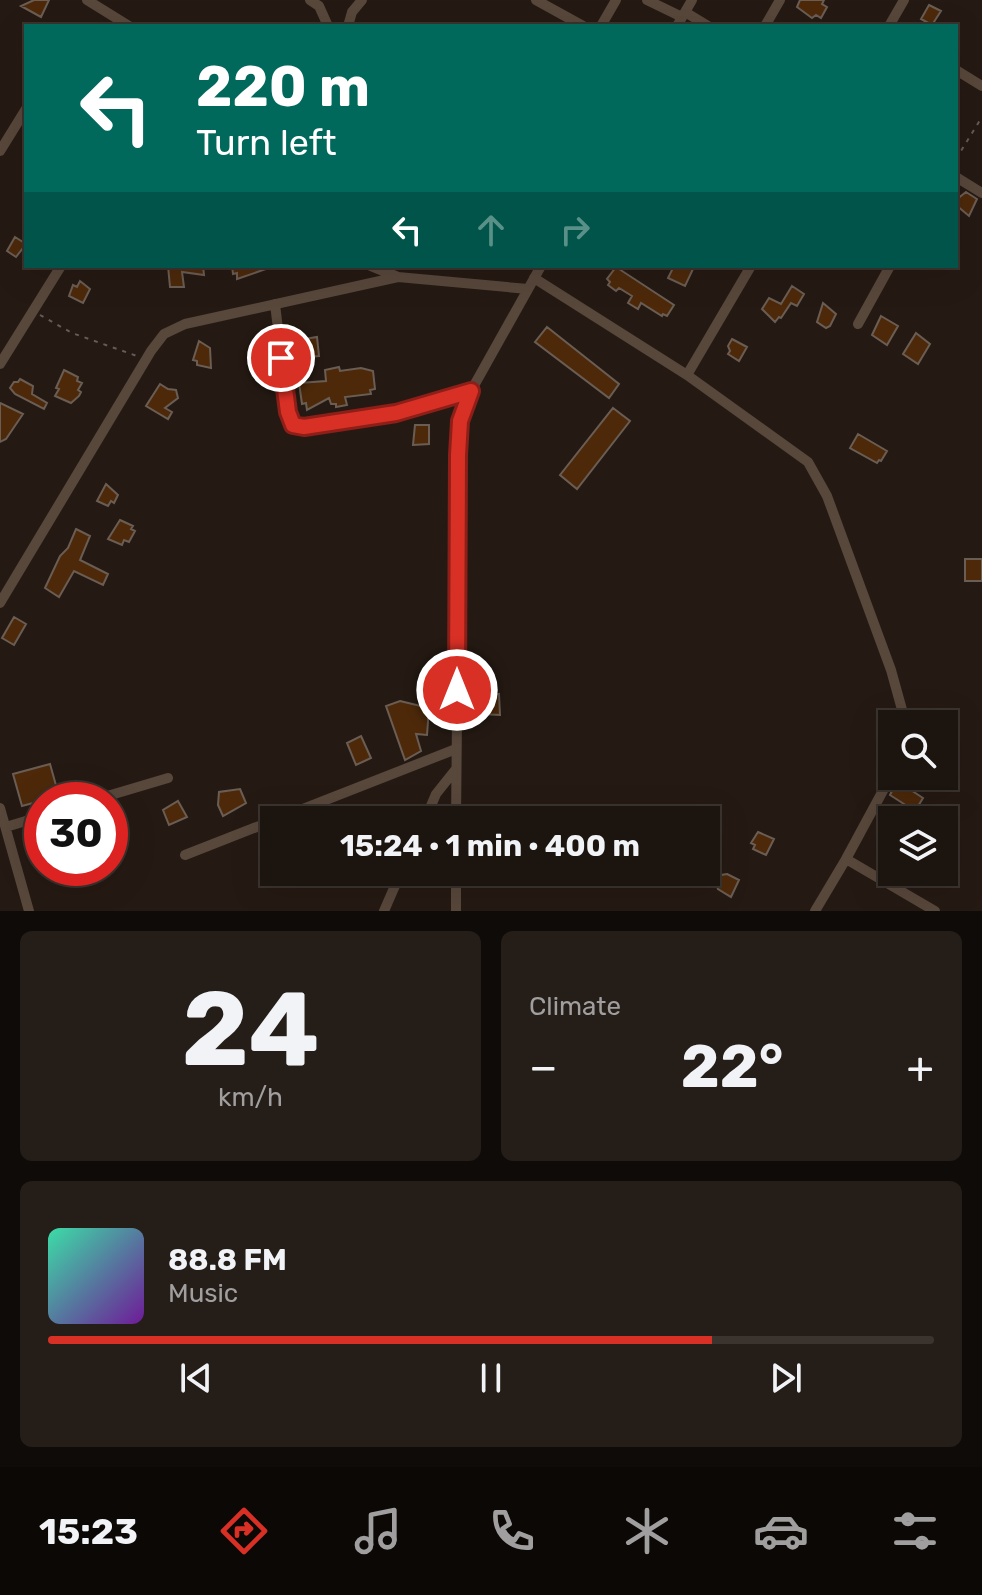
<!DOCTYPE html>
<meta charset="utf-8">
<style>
body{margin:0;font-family:Rubik,sans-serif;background:#251d17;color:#f1f3f6;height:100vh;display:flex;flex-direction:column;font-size:30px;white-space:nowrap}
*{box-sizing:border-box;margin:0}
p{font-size:26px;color:#a09e9e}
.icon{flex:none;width:44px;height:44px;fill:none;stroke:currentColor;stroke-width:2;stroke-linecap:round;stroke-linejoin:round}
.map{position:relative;height:911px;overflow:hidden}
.side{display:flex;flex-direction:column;gap:20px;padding:20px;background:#0f0b08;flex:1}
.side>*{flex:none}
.hud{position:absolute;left:24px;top:24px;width:934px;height:244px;border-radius:0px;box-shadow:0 8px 32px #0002,0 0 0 2px #3a332e;background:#00695c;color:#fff;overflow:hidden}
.controls{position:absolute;left:878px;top:710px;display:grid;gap:16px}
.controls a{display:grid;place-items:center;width:80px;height:80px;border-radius:0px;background:#1c140e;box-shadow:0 8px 32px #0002,0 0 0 2px #3a332e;font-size:40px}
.speed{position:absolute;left:24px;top:782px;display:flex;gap:16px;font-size:40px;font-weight:700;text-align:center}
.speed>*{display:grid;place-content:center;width:104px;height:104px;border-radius:50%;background:#1c140e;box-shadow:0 8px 32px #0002,0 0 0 2px #3a332e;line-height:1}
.speed .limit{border:12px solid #d22;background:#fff;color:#111}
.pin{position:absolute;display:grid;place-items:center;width:68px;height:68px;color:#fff;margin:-34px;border:4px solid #fff;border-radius:50%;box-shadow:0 2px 8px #0007}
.me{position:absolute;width:88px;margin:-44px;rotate:0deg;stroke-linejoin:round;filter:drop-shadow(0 0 6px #0008)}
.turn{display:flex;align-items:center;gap:28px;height:168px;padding:0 40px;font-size:36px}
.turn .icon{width:104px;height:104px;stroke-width:2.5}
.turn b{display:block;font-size:56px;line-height:68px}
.lanes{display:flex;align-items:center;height:76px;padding:0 40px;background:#0003;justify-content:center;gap:40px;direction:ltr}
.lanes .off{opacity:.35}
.big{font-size:60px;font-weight:700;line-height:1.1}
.side .tile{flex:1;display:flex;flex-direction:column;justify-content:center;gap:12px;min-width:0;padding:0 28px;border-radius:12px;background:#251d17}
.side .dial{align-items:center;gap:0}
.dial b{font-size:104px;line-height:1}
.song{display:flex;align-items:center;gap:24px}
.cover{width:96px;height:96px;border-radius:12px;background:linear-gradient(135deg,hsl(160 70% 55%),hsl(280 70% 35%))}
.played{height:8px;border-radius:4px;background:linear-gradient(90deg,#d93025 75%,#3a332e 75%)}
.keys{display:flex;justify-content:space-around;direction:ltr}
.heat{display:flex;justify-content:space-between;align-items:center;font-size:44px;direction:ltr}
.side .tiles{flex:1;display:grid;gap:20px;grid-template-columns:1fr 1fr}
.tile:last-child{grid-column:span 2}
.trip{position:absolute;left:260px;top:806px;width:460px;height:80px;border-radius:0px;background:#1c140e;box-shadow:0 8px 32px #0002,0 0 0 2px #3a332e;font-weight:700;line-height:80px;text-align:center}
.menu{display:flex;height:128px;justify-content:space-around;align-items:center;background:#0b0806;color:#a09e9e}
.menu .icon{width:56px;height:56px}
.menu .current{color:#d93025}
.menu b{font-size:36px;color:#f1f3f6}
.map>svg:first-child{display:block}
.building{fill:#4d290a;stroke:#6a5d54;stroke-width:2}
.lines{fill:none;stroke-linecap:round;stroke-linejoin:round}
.path{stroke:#665c56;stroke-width:2;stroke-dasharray:4 6;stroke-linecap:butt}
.minor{stroke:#58473b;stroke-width:10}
.route-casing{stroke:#8d1f18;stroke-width:20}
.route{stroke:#d93025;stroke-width:14}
</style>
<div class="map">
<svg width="982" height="911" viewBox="0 0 982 911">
<rect width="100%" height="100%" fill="#251a13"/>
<path class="building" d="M34,0h15l-8,17 -20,-11z
M800,0h24l-2,4 5,3 -6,11 -5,-3 -4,3 -15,-11z
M929,5l12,6 -9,14 -11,-6z
M966,192l11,7 -8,17 -13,-11v-5z
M15,237l11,7 -10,13 -9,-6z
M168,266h35l1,9 -22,-3 2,15h-14z
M232,266h36l1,2 -32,11v-6l-4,1z
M674,266h13l6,3 -8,17 -17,-8z
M616,267l58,38 -7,11 -4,-2 -1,2 -21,-13 -3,6 -10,-6 4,-7 -13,-8 -3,3 -8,-6 2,-3 -3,-3z
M80,281l10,8 -7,14 -14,-7 4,-11 4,2z
M792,286l12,8 -7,12 -6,-3 -10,15 -2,-1 -4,5 -13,-13 7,-11 12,6z
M823,303l13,11 -6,12 -4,2 -9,-6z
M881,316l17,10 -11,19 -15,-10z
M547,327l72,57 -10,14 -74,-56z
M916,333l14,11 -12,20 -15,-10z
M317,337l2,19 -25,2 -2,-17z
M732,339l15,8 -8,14 -11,-7 2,-3 -2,-5z
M199,341l11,7 1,20 -14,-3v-4l-4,-1z
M339,367l1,4 21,-3 12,3 2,18 -5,1 1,4 -26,3 2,8 -11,2v-3h-5l-2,-6 -22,12 -1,-7 -4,1 -3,-21 27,-2 -1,-11z
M64,370l14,7 -1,4 5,2 -4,7 3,2 -2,4 -8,7 -16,-7 4,-7 -3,-1z
M20,379l13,7 -1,8 15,9 -3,6 -29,-15 -5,-6 4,-6h4z
M160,384l8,5 8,1 2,8 -13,10 7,4 -4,7 -22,-13z
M0,403l23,11 -17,25 -6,3z
M613,408l17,13 -53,68 -17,-14z
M415,425h14v19l-16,1z
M858,434l29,17 -6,10 -2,-1 -2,3 -27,-15z
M106,484l12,11 -4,8 -3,-2 -3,5 -11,-5z
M120,520l13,6 -2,3 4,2 -6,11 -5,-2 -2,5 -14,-6z
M76,529l14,7 -10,24 28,14 -5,11 -29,-14 -15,26 -14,-9 15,-32 8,-8z
M965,559h17v22h-17z
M14,617l12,7 -12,21 -12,-7z
M493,690v5l6,-1 1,21 -20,-1v-23z
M400,701l29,7 -2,27 -11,-1 5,17 -16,9 -19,-54z
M361,736l10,22 -15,7 -9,-22z
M50,764l9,32 -37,10 -9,-32z
M897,781l26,17 -8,13 -25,-16z
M240,789l6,14 -23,13 -5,-11 1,-13z
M178,801l9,16 -18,8 -6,-15z
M758,832l16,7 -8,16 -13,-6 2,-4 -4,-2z
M727,874l12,6 -8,17 -13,-8 -2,-6 5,-8z"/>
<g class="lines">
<path class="path" d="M956,159l26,-42
M40,315l32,18 65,23"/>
<path class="minor" d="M87,0l42,26
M310,0l9,6 9,20
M536,0l47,26
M647,0l35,17
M685,12l23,14
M348,26l4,-14 10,-12
M601,26l15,-26
M677,26l15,-26
M765,26l15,-26
M889,26l15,-26
M956,70l26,16
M0,151l26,-42
M956,177l26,16
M371,266l27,11 130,12
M534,278l153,97 121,87 19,34 64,174 15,54
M275,304l13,108 5,13 11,2 92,-14 75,-22
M858,324l32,-58
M0,364l61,-98
M687,375l64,-109
M0,603l151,-252 13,-17 21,-10 213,-47
M94,800l74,-22
M0,808l29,103
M425,820l11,-26 20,-25
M456,820l4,-399 11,-30 70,-125
M6,827l36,-11
M185,855l271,-106
M846,859l46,-85
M384,911l17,-39
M456,911v-39
M815,911l31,-52 89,52"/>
</g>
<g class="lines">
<g class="route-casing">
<path id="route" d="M281,358l7,54 5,13 11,2 92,-14 75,-22 -11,30 -2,34 -1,235"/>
</g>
<use href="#route" class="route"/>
</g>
</svg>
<div class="controls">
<a><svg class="icon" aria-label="search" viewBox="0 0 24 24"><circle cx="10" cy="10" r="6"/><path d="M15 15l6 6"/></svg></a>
<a><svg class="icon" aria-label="layers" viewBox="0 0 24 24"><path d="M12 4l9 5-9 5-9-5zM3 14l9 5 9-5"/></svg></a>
</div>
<div class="speed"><div class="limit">30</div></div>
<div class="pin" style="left:281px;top:358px;background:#d93025"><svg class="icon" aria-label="arrive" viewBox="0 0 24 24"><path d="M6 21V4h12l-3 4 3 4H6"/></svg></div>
<svg class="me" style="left:457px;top:690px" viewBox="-20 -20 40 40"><circle r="17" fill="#d93025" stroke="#fff" stroke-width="3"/><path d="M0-11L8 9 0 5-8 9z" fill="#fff"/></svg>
<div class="trip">15:24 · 1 min · 400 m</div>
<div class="hud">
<div class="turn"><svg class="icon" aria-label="left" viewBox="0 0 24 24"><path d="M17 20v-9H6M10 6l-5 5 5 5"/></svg><div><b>220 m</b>Turn left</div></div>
<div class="lanes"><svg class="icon" aria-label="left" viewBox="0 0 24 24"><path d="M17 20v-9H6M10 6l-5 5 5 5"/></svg><svg class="icon off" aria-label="ahead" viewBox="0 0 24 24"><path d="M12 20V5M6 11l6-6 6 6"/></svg><svg class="icon off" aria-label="right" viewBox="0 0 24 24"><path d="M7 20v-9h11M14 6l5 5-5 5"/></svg></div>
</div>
</div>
<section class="side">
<div class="tiles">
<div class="tile dial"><b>24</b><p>km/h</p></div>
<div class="tile"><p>Climate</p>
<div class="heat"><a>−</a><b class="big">22°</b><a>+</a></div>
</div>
<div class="tile">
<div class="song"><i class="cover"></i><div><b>88.8 FM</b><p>Music</p></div></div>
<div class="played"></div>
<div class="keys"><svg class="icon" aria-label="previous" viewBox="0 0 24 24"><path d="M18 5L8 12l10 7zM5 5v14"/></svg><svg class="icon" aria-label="pause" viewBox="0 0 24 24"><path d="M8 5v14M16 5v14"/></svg><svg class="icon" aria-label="next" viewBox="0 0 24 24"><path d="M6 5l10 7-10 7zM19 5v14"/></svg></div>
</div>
</div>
</section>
<nav class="menu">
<b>15:23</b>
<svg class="icon current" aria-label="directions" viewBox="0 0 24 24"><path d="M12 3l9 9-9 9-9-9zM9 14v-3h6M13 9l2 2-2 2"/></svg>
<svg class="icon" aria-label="music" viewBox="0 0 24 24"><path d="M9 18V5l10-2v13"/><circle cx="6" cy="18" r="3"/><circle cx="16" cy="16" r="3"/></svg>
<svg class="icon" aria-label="phone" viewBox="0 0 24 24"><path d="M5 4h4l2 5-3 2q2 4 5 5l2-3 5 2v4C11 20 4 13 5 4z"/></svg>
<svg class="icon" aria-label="climate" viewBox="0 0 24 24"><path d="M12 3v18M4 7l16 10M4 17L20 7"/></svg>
<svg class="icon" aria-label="car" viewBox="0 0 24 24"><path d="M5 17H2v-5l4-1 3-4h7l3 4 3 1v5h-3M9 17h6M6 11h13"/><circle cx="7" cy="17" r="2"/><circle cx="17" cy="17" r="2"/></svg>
<svg class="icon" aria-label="filters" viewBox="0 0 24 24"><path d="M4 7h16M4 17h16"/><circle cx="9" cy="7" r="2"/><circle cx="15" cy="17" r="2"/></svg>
</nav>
